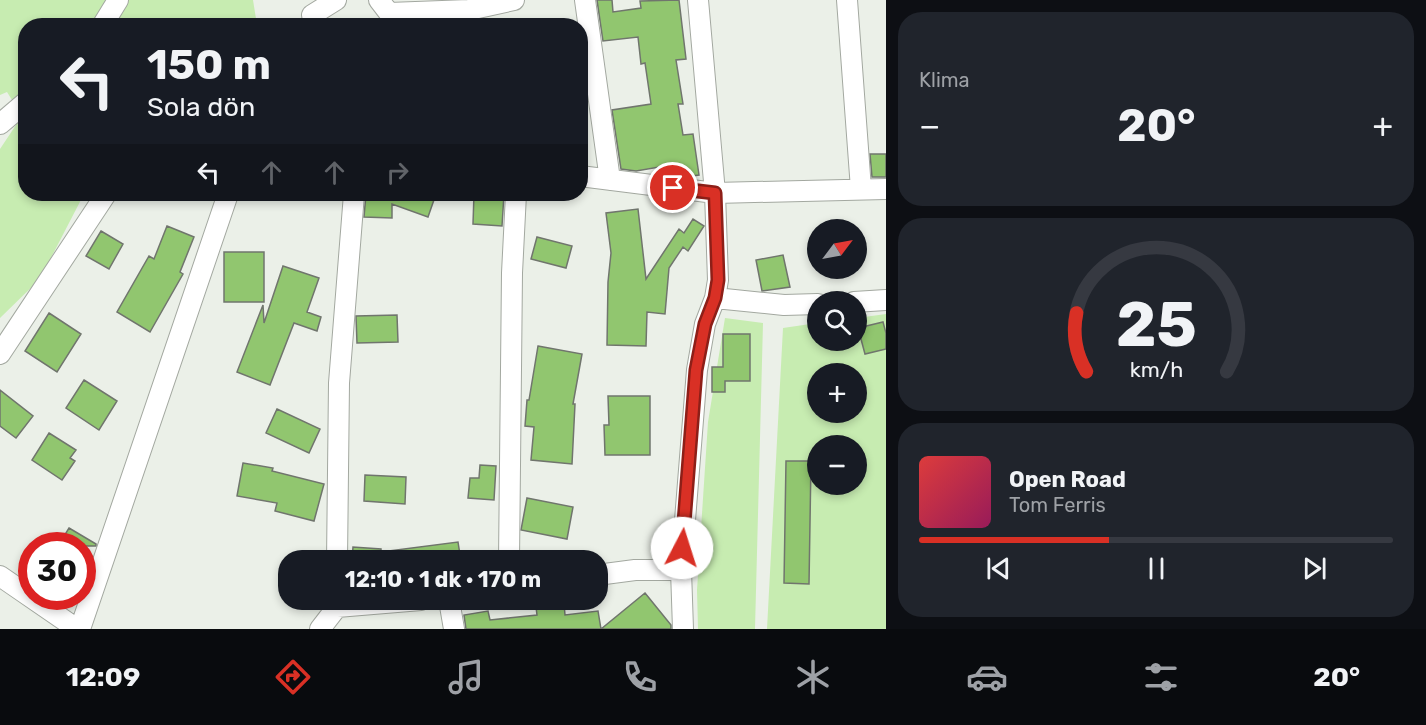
<!DOCTYPE html>
<html lang="tr">
<meta charset="utf-8">
<style>
body{margin:0;font-family:Rubik,sans-serif;background:#20242c;color:#f1f3f6;height:100vh;display:flex;flex-direction:column;font-size:22px;white-space:nowrap}
*{box-sizing:border-box;margin:0}
p{font-size:20px;color:#9ea1a6}
.icon{flex:none;width:33px;height:33px;fill:none;stroke:currentColor;stroke-width:2;stroke-linecap:round;stroke-linejoin:round}
.map{position:relative;flex:1;overflow:hidden}
.side{display:flex;flex-direction:column;gap:12px;padding:12px;background:#0d0f14;width:540px}
.side>*{flex:none}
.banner{position:absolute;left:18px;top:18px;width:570px;height:183px;border-radius:24px;box-shadow:0 3px 9px #0003;background:#171b24;color:#f1f3f6;overflow:hidden}
.needle{width:39px;rotate:58deg}
.controls{position:absolute;left:807px;top:219px;display:grid;gap:12px}
.controls a{display:grid;place-items:center;width:60px;height:60px;border-radius:50%;background:#171b24;box-shadow:0 3px 9px #0003;font-size:30px}
.speed{position:absolute;left:18px;top:532px;display:flex;gap:12px;font-size:30px;font-weight:700;text-align:center}
.speed>*{display:grid;place-content:center;width:78px;height:78px;border-radius:50%;background:#171b24;box-shadow:0 3px 9px #0003;line-height:1}
.speed .limit{border:9px solid #d22;background:#fff;color:#111}
.pin{position:absolute;display:grid;place-items:center;width:51px;height:51px;color:#fff;margin:-26px;border:3px solid #fff;border-radius:50%;box-shadow:0 2px 6px #0007}
.me{position:absolute;width:66px;margin:-33px;rotate:5deg;stroke-linejoin:round;filter:drop-shadow(0 0 4px #0008)}
.turn{display:flex;align-items:center;gap:21px;height:126px;padding:0 30px;font-size:27px}
.turn .icon{width:78px;height:78px;stroke-width:2.5}
.turn b{display:block;font-size:42px;line-height:51px}
.lanes{display:flex;align-items:center;height:57px;padding:0 30px;background:#0003;justify-content:center;gap:30px;direction:ltr}
.lanes .off{opacity:.35}
.big{font-size:45px;font-weight:700;line-height:1.1}
.side .tile{flex:1;display:flex;flex-direction:column;justify-content:center;gap:9px;min-width:0;padding:0 21px;border-radius:24px;background:#20242c}
.side .dial{align-items:center;gap:0}
.dial svg{height:156px;overflow:visible;fill:none;stroke:#363941;stroke-width:7;stroke-linecap:round;text-anchor:middle}
.dial text{fill:#f1f3f6;stroke:none}
.song{display:flex;align-items:center;gap:18px}
.cover{width:72px;height:72px;border-radius:9px;background:linear-gradient(135deg,hsl(0 70% 55%),hsl(330 70% 35%))}
.played{height:6px;border-radius:3px;background:linear-gradient(90deg,#d93025 40%,#363941 40%)}
.keys{display:flex;justify-content:space-around;direction:ltr}
.heat{display:flex;justify-content:space-between;align-items:center;font-size:33px;direction:ltr}
.trip{position:absolute;left:278px;top:550px;width:330px;height:60px;border-radius:24px;background:#171b24;box-shadow:0 3px 9px #0003;font-weight:700;line-height:60px;text-align:center}
.tabs{display:flex;height:96px;justify-content:space-around;align-items:center;background:#090b0e;color:#9ea1a6}
.tabs .icon{width:42px;height:42px}
.tabs .selected{color:#d93025}
.tabs b{font-size:27px;color:#f1f3f6}
main{display:flex;flex:1;min-height:0}
.map>svg:first-child{display:block}
.green{fill:#c7ecb1;fill-rule:evenodd}
.building{fill:#91c66f;stroke:#70756d;stroke-width:1.5}
.lines{fill:none;stroke-linecap:round;stroke-linejoin:round}
.minor-casing{stroke:#a3a8a0;stroke-width:22}
.minor{stroke:#fff;stroke-width:20}
.route-casing{stroke:#8d1f18;stroke-width:15}
.route{stroke:#d93025;stroke-width:10}
</style>
<main>
<div class="map">
<svg width="886" height="629" viewBox="0 0 886 629">
<rect width="100%" height="100%" fill="#ebf0e8"/>
<path class="green" d="M0,0h253l4,25 -231,1v168h58l-44,85 -40,39v-169l22,-33 -15,-24 -7,3z
M886,314v315h-119l16,-301 34,-5 1,17h38l1,-22zM818,374h38v38h-38zM818,446h38v38h-38z
M725,318l38,5 -8,306h-57l-1,-39 11,-168z"/>
<path class="building" d="M597,0h15l1,12 28,-4 -1,-7 39,-1 7,59 -10,1 7,44h-5l5,31 10,-1 6,41 -15,2 -24,-3 -1,-7 -23,4 -15,-2 -9,-59 39,-6 -6,-41 -4,1 -3,-27 -35,4z
M870,154h16v23h-14z
M366,194h70l-8,23 -36,-13v14l-28,-1z
M474,194h30l-2,32 -29,-2z
M638,209l8,70 33,-50 5,4 9,-14 11,7 -16,25 -5,-4 -14,21 -4,46 -18,-2 -1,34 -39,-1 1,-63 3,-29 -5,-40z
M167,226l27,11 -14,35 3,2 -33,58 -33,-20 32,-56 5,3z
M101,231l22,13 -14,25 -23,-13z
M537,237l35,9 -6,22 -35,-9z
M224,252h40v50h-40z
M783,255l7,32 -28,4 -6,-31z
M283,266l36,12 -12,34 14,5 -4,14 -23,-8 -24,62 -33,-13 26,-67 1,18z
M49,313l32,21 -24,38 -32,-21z
M397,315l1,27 -41,1 -1,-27z
M883,322l3,11v16l-21,5 -7,-26z
M723,334h27v47h-25v11h-13v-25h11z
M538,346l44,8 -9,50h2l-3,60 -41,-4 3,-33 -9,-1 2,-26h2z
M84,380l33,21 -18,29 -33,-22z
M0,390l33,26 -17,22 -16,-12z
M608,396h42v59h-45l-1,-30h5z
M277,409l43,20 -11,24 -43,-20z
M49,433l27,17 -6,8 5,3 -13,19 -30,-20z
M786,461h25l-2,123 -25,-1z
M243,463l30,5 -1,3 52,13 -10,37 -39,-10 2,-8 -40,-7z
M480,465l16,1 -2,34 -26,-2 2,-20h9z
M365,475l41,2 -1,27 -41,-3z
M527,498l46,9 -6,32 -46,-9z
M69,528l27,16v2h-38z
M458,542l3,19h-109l1,-14 28,2v3z
M645,593l26,32v4h-205l-2,-14 24,-4 2,9 47,-5 -1,-8 28,-4 1,12 33,-4 3,18z"/>
<g class="lines">
<g class="minor-casing">
<path id="minor" d="M379,0l10,13 80,-3 45,-10
M585,0l25,180
M847,0l14,189
M312,15l24,-15
M102,26l16,-26
M0,124l26,-22
M580,176l135,17 171,-4
M715,298l69,7 34,-1
M854,302l32,-2
M0,354l106,-160
M337,561l2,-178 15,-189
M509,561l3,-288 4,-79
M597,575l38,-5h46
M0,576l77,53
M449,600l5,29
M337,607l84,-7
M80,629l148,-435
M320,629l17,-22v-7
M683,629l-2,-59 16,-200 8,-46 10,-26 3,-18 -3,-87 -17,-193"/>
</g>
<use href="#minor" class="minor"/>
</g>
<g class="lines">
<g class="route-casing">
<path id="route" d="M673,188l42,5 3,87 -3,18 -10,26 -9,46 -14,178"/>
</g>
<use href="#route" class="route"/>
</g>
</svg>
<div class="controls">
<a><svg class="needle" viewBox="-14 -14 28 28"><path d="M0-13l5 13h-10z" fill="#e53935"/><path d="M0 13l5-13h-10z" fill="#9ea1a6"/></svg></a>
<a><svg class="icon" aria-label="search" viewBox="0 0 24 24"><circle cx="10" cy="10" r="6"/><path d="M15 15l6 6"/></svg></a>
<a>+</a>
<a>−</a>
</div>
<div class="speed"><div class="limit">30</div></div>
<div class="pin" style="left:673px;top:188px;background:#d93025"><svg class="icon" aria-label="arrive" viewBox="0 0 24 24"><path d="M6 21V4h12l-3 4 3 4H6"/></svg></div>
<svg class="me" style="left:682px;top:548px" viewBox="-20 -20 40 40"><circle r="19" fill="#fff"/><path d="M0-13L10 11 0 6-10 11z" fill="#d93025"/></svg>
<div class="trip">12:10 · 1 dk · 170 m</div>
<div class="banner">
<div class="turn"><svg class="icon" aria-label="left" viewBox="0 0 24 24"><path d="M17 20v-9H6M10 6l-5 5 5 5"/></svg><div><b>150 m</b>Sola dön</div></div>
<div class="lanes"><svg class="icon" aria-label="left" viewBox="0 0 24 24"><path d="M17 20v-9H6M10 6l-5 5 5 5"/></svg><svg class="icon off" aria-label="ahead" viewBox="0 0 24 24"><path d="M12 20V5M6 11l6-6 6 6"/></svg><svg class="icon off" aria-label="ahead" viewBox="0 0 24 24"><path d="M12 20V5M6 11l6-6 6 6"/></svg><svg class="icon off" aria-label="right" viewBox="0 0 24 24"><path d="M7 20v-9h11M14 6l5 5-5 5"/></svg></div>
</div>
</div>
<section class="side">
<div class="tile"><p>Klima</p>
<div class="heat"><a>−</a><b class="big">20°</b><a>+</a></div>
</div>
<div class="tile dial"><svg viewBox="0 0 100 80">
<path d="M14 69A42 42 0 1 1 86 69"/>
<path d="M14 69A42 42 0 0 1 9 39" stroke="#d93025"/>
<text x="50" y="56" font-size="32" font-weight="700">25</text>
<text x="50" y="72" font-size="11">km/h</text>
</svg></div>
<div class="tile">
<div class="song"><i class="cover"></i><div><b>Open Road</b><p>Tom Ferris</p></div></div>
<div class="played"></div>
<div class="keys"><svg class="icon" aria-label="previous" viewBox="0 0 24 24"><path d="M18 5L8 12l10 7zM5 5v14"/></svg><svg class="icon" aria-label="pause" viewBox="0 0 24 24"><path d="M8 5v14M16 5v14"/></svg><svg class="icon" aria-label="next" viewBox="0 0 24 24"><path d="M6 5l10 7-10 7zM19 5v14"/></svg></div>
</div>
</section>
</main>
<nav class="tabs">
<b>12:09</b>
<svg class="icon selected" aria-label="directions" viewBox="0 0 24 24"><path d="M12 3l9 9-9 9-9-9zM9 14v-3h6M13 9l2 2-2 2"/></svg>
<svg class="icon" aria-label="music" viewBox="0 0 24 24"><path d="M9 18V5l10-2v13"/><circle cx="6" cy="18" r="3"/><circle cx="16" cy="16" r="3"/></svg>
<svg class="icon" aria-label="phone" viewBox="0 0 24 24"><path d="M5 4h4l2 5-3 2q2 4 5 5l2-3 5 2v4C11 20 4 13 5 4z"/></svg>
<svg class="icon" aria-label="climate" viewBox="0 0 24 24"><path d="M12 3v18M4 7l16 10M4 17L20 7"/></svg>
<svg class="icon" aria-label="car" viewBox="0 0 24 24"><path d="M5 17H2v-5l4-1 3-4h7l3 4 3 1v5h-3M9 17h6M6 11h13"/><circle cx="7" cy="17" r="2"/><circle cx="17" cy="17" r="2"/></svg>
<svg class="icon" aria-label="filters" viewBox="0 0 24 24"><path d="M4 7h16M4 17h16"/><circle cx="9" cy="7" r="2"/><circle cx="15" cy="17" r="2"/></svg>
<b>20°</b>
</nav>
